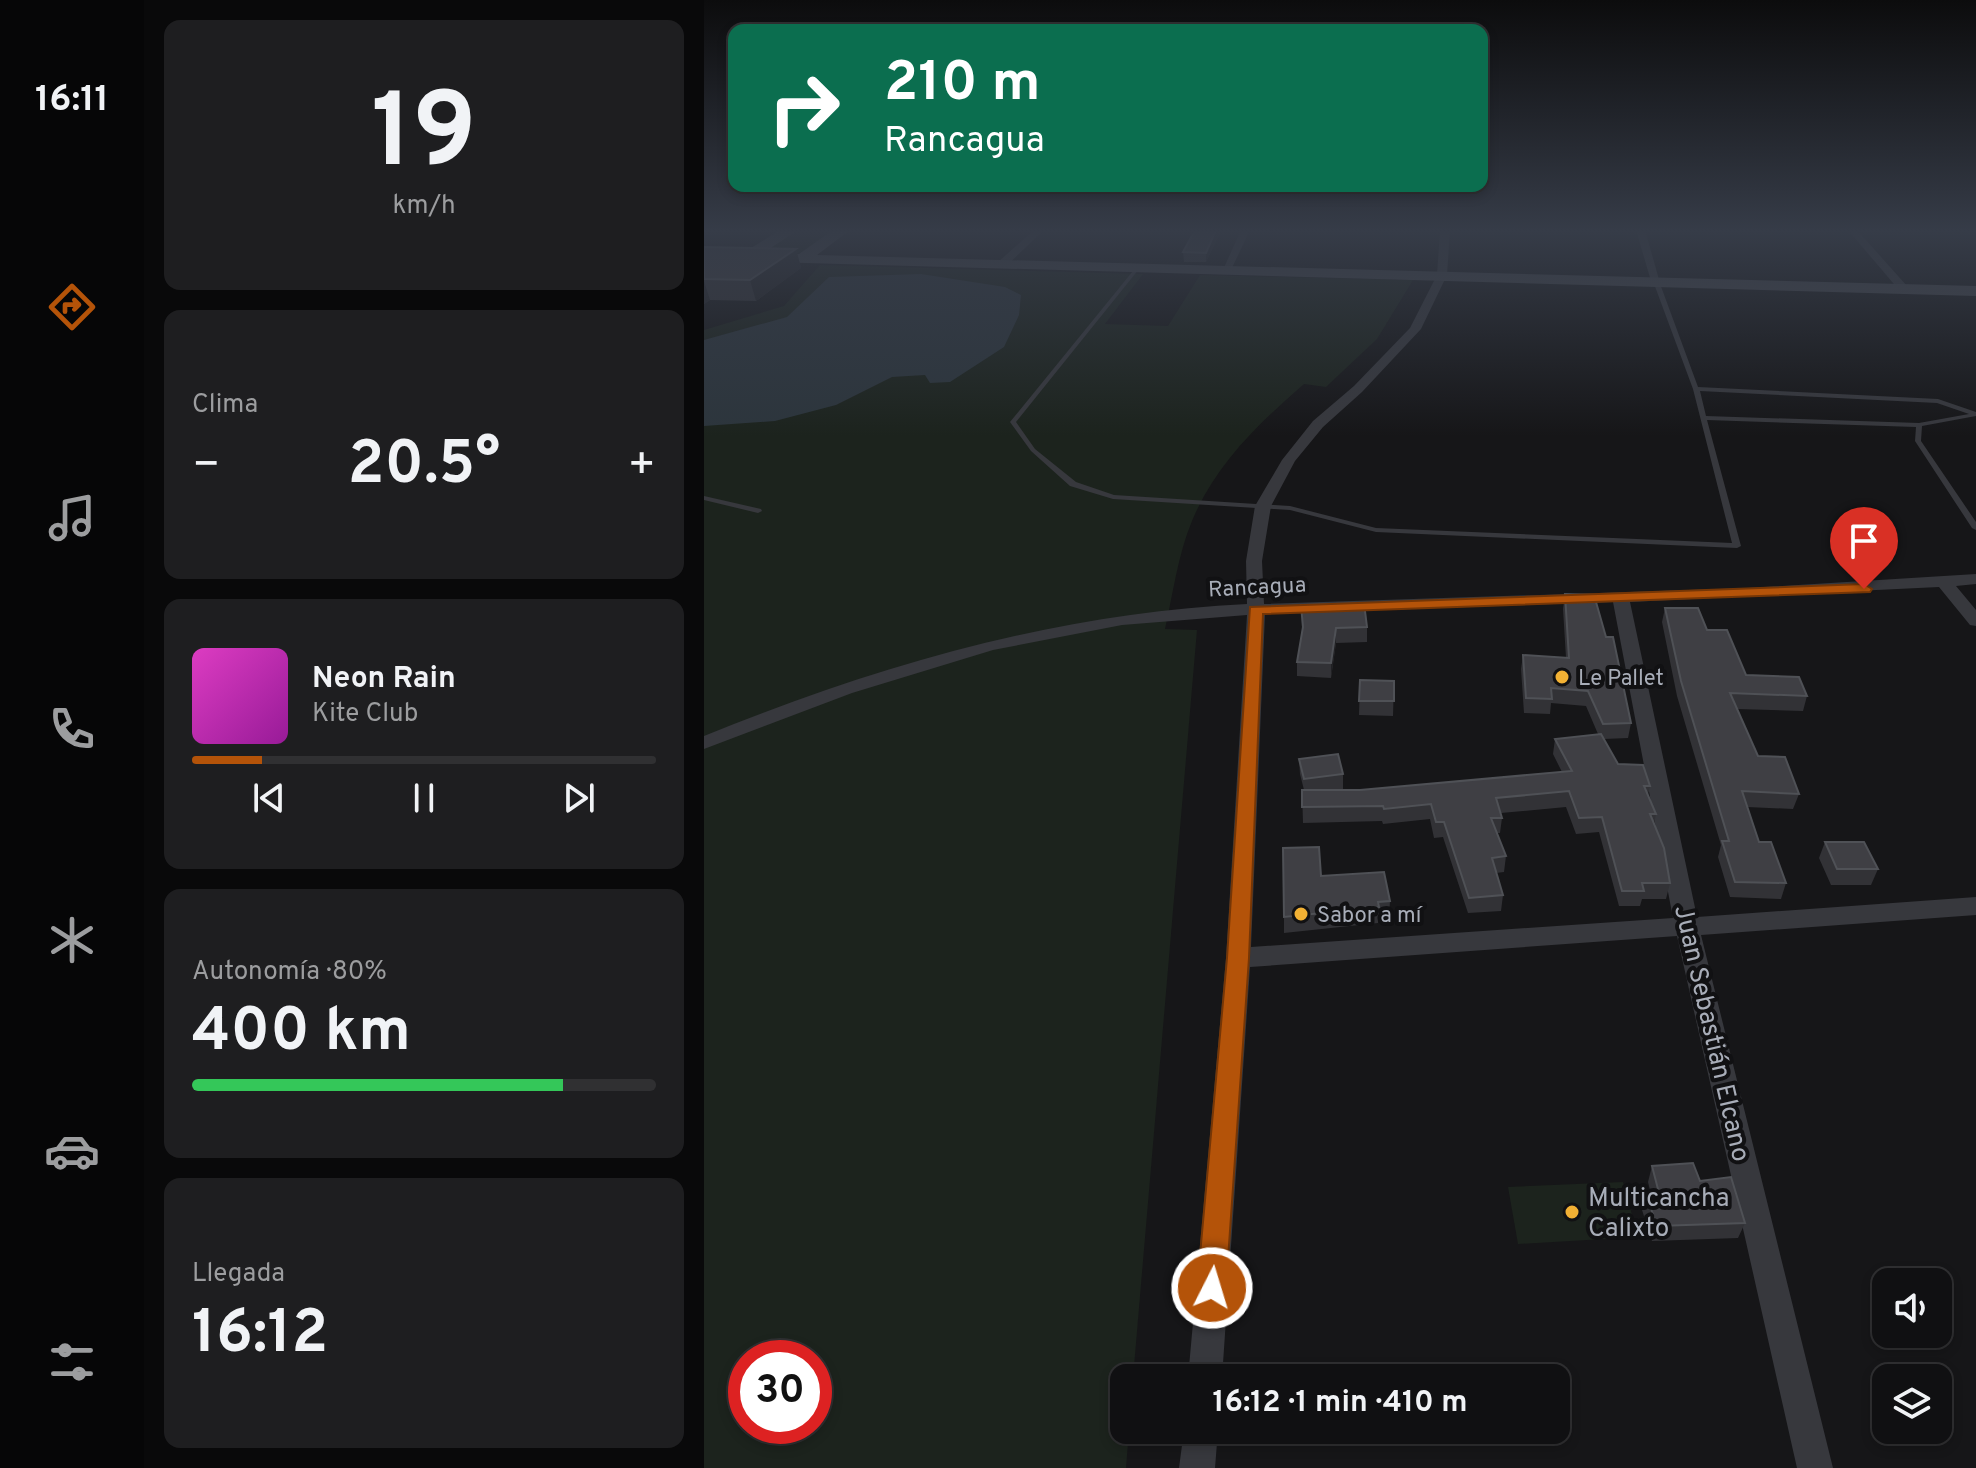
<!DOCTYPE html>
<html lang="es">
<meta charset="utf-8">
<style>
body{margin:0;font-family:Overpass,sans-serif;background:#1e1e20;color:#f1f3f6;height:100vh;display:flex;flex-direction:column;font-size:30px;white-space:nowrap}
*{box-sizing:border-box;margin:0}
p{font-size:26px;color:#9c9d9f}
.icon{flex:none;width:44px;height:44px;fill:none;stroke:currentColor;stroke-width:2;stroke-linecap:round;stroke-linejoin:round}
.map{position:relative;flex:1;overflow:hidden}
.side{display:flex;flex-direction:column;gap:20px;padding:20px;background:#09090a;width:560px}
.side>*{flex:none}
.banner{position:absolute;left:24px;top:24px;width:760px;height:168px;border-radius:16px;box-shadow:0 4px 12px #0003,0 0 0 2px #303032;background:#0b6e4f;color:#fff;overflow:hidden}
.controls{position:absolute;left:1168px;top:1268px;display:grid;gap:16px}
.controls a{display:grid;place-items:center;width:80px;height:80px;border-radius:16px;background:#101012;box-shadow:0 4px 12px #0003,0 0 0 2px #303032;font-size:40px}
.speed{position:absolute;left:24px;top:1340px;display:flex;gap:16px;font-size:40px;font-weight:700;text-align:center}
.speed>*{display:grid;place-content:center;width:104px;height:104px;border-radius:50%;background:#101012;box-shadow:0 4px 12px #0003,0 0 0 2px #303032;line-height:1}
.speed .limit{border:12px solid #d22;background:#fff;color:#111}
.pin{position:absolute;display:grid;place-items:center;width:68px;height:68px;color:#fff;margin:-82px -34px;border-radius:50% 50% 50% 0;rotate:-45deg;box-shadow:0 0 8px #0007}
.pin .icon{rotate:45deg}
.me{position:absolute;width:88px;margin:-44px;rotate:5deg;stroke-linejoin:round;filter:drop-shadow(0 0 6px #0008)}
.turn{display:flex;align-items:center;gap:28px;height:168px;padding:0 24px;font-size:36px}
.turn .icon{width:104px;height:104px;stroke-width:2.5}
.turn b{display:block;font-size:56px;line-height:68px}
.big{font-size:60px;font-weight:700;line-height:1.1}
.side .widget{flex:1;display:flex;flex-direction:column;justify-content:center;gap:12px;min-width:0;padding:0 28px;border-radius:16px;background:#1e1e20}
.side .dial{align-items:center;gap:0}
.dial b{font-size:104px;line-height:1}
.song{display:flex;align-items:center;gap:24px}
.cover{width:96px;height:96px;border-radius:12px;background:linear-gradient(135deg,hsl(310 70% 55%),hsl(300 70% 35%))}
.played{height:8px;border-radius:4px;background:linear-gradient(90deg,#b45309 15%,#303032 15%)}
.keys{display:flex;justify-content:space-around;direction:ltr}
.heat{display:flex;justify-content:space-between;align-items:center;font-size:44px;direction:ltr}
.charge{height:12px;border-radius:6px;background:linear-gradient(90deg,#34c759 80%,#303032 0)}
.trip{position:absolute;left:406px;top:1364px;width:460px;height:80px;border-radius:16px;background:#101012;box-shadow:0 4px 12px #0003,0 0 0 2px #303032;font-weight:700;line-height:80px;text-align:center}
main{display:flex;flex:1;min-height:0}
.menu{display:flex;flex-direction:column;width:144px;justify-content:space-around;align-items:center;background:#060607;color:#9c9d9f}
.menu .icon{width:56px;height:56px}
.menu .on{color:#b45309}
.menu b{font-size:36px;color:#f1f3f6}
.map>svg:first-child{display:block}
.green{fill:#1c231d;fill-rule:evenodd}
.water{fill:#2c353c}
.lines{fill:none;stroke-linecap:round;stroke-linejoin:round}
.lane{fill:#37383d;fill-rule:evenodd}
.street{fill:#37383d;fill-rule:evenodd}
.secondary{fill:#45474d;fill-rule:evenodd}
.wall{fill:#323236}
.shaded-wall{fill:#212124}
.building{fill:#3f3f44;stroke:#4f5156;stroke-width:2}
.route{fill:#b45309;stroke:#753606;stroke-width:2}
.poi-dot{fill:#f2b134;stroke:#111113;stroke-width:3}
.labels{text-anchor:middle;stroke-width:8;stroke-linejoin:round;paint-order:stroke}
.street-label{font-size:22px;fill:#a8adb8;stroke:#111113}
.poi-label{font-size:22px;fill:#a8adb8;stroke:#111113;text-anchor:start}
.near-street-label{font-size:26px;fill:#a8adb8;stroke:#111113}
.near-poi-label{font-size:26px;fill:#a8adb8;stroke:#111113;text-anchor:start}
</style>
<main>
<nav class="menu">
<b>16:11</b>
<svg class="icon on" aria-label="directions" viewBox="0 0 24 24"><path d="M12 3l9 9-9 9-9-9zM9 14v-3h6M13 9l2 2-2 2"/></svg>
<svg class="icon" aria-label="music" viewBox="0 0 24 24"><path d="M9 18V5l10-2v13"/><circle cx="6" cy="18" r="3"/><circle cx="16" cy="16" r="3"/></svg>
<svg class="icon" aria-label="phone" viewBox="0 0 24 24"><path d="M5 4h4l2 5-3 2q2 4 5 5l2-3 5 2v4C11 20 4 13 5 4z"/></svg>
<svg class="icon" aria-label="climate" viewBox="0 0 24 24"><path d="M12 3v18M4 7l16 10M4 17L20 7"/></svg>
<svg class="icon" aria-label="car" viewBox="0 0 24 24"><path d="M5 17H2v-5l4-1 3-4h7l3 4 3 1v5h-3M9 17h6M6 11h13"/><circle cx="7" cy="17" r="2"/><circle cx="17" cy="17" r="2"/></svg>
<svg class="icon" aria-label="filters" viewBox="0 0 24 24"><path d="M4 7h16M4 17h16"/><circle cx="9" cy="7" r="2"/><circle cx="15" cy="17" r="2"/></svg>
</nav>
<section class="side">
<div class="widget dial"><b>19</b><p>km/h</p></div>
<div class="widget"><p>Clima</p>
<div class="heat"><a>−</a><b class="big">20.5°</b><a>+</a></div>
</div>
<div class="widget">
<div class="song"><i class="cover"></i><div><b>Neon Rain</b><p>Kite Club</p></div></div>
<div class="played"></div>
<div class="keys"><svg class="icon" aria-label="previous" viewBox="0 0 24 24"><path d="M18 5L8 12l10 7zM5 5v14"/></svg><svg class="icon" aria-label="pause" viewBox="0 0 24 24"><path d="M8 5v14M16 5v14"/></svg><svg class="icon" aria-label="next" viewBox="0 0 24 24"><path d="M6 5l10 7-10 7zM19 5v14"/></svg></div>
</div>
<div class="widget"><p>Autonomía · 80%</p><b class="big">400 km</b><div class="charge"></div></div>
<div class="widget"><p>Llegada</p><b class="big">16:12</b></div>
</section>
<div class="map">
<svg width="1272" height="1468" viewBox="0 0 1272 1468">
<rect width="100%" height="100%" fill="#161618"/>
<path class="green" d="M91,230h41l-34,23 -44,-1z
M116,265l323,9 -38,50 63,2 32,-51 213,5 -36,59 -51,48 -22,-3c-45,39 -89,81 -112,137 -14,33 -19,73 -27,108l32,1 -64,748h-9v52h5l-3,38h-422v-1138l80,-24zM42,1358h68v68h-68z
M919,1182l15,55 -120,7 -10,-57z"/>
<path class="water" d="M217,274l84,13 16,8 -2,20 -15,32 -54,35 -20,1 -5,-8 -33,2 -56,28 -61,16 -71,5v-86l83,-23 42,-40z"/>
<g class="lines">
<path class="lane" d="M433,266l2,3 -123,153 19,27 41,33 38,13 176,11 86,22 356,15 -39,-154 -40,-108 3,-2 3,2 39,106 240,12 38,13v4l-54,10 -1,15 55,81v8l-4,-2 -57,-87 1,-14 -209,-7 34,126 -4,2 -361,-16 -86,-22 -177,-11 -43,-13 -39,-35 -21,-29zM996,391l237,12 32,11 -50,9 -213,-7z
M0,496l57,13 1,2 -4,2 -54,-13z"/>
<path class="street" d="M330,230h10l-39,37h-8v-4z
M537,230h9l-19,40 -9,2z
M736,230h10l-3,45 -26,54 -59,63 -39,35 -28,34 -24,45 -9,55 2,43 484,-16 228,-14v10l-20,2 20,24v16l-6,-1 -31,-38 -309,15 67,315 279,-20v18l-275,20 132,533h-36l-120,-532 -427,31 -28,411h-34l38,-420 21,-343 -125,10 -129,25 -141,43 -148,56v-13c175,-71 354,-123 543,-132l-1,-43 9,-55 27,-46 31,-39 41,-35 56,-58 27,-53zM909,602l60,316 -422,29 14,-333z
M932,230h9l15,53 -9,-2z
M1144,230h9l50,56v4h-8z
M480,1430h34l-3,38h-36z"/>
<path class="secondary" d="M76,230h18l-35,23 36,1 34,-24h17l-33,25 1159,31v10l-1272,-36v-8l39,1z"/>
</g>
<path class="wall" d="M517,231l-15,31h-22l-1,-10z
M0,247l92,2 5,19 -45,33 -46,-1 -6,4z
M861,594l66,129 -3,15 -24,1 14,25 32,22 -2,9 8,19 -2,10 16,59 -4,16h-24l-2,7h-21l-20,-74 -23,2 -10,-27 -65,6 1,5 -2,15h-3l9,23 -2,16 -8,1 7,22 -2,16 -33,2 -25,-76 -9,1 -4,-19 -47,5 -1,-3 -79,2 -1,-33h2l-4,-16 -1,-15 44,15v15l-6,1h23l202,-18 -9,-18 2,-15 43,-5 -12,-28 -35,-3 -1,11 -26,-1 -3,-44 2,-14 43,3 -3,-49z
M597,605l66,22v15l-31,1 -5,35 -34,-2v-14l5,-32z
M961,608l42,22 39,45 61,21 -4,15 -66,-2 21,47 41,38 -6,15 -46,-2 12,35 27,41 -5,16 -51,-2 -12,-40 3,-12 -44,-149 -15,-74z
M656,680l34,1 -1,35 -34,-1z
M1121,842l53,27 -7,16h-40l-12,-27z
M617,876l69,25 -1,16h-11v6l-94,10v-16z
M948,1166l48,15 45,42 -7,15 -86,3 -10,-31 4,-16h5l-3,-12z"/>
<path class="shaded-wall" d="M512,230h5l-15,32v-9z
M92,249l5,19 -45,33 -6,-21z
M0,281l6,19 -6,4z
M632,628v15l-5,35v-15z"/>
<path class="building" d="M491,230h21l-10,23 -23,-1z
M0,247l92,2 -46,31 -46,-1z
M861,594l29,1 12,42h7l18,86 -28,1 -15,-33 -37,-3 1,11 -26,-1 -3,-43 46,3z
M660,603l3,24 -31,1 -5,35 -34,-1 6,-35 -2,-22z
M961,608h33l9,22h20l19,45 53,2 8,19 -77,-3 28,63 27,1 14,37 -57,-3 17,51h12l15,41 -51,-1 -13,-41h7l-48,-160z
M656,680l34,1v20h-35z
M897,734l17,30 25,1 7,21h-6l12,28h-6l14,34 6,35h-28l2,8h-22l-20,-74 -23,1 -10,-27 -73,7 6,20h-11l15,38 -14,2 11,37 -34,3 -25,-76h-8l-5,-18 -47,5 -1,-3 -81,1v-17h58l212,-19 -17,-32z
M634,754l5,20 -39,5 -5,-20z
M1121,842h39l14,27h-41z
M615,847l2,29 63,-4 6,29 -12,1 1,5 -95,10 -1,-69z
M989,1163l7,18 31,-4 14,46 -88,3 -11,-32 13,-1 -7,-27z"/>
<linearGradient id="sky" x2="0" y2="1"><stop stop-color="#0c0c0d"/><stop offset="0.53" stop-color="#363c48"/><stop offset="1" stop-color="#363c48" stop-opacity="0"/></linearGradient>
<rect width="1272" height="436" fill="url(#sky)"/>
<path class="route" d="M1160,584l8,5 -2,3 -607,22 -14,344 -23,330 -4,10 -10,5 -10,-5 -5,-10 30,-330 23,-351z"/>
<g class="poi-dot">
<circle cx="858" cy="677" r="8"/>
<circle cx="597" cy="914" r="8"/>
<circle cx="868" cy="1212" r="8"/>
</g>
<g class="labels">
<g class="street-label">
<text transform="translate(553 586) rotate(-3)" y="8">Rancagua</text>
</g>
<g class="poi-label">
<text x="874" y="685">Le Pallet</text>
<text x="613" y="922">Sabor a mí</text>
</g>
<g class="near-street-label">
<text transform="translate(1009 1033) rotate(77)" y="9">Juan Sebastián Elcano</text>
</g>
<g class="near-poi-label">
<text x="884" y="1206">Multicancha<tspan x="884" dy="30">Calixto</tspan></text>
</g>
</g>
</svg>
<div class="controls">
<a><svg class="icon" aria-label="sound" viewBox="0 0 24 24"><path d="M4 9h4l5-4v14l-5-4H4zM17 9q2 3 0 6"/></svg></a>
<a><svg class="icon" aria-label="layers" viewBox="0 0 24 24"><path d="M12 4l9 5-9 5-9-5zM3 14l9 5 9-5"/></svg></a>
</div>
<div class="speed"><div class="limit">30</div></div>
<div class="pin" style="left:1160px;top:589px;background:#d93025"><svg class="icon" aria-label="arrive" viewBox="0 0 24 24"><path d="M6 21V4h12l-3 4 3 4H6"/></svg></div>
<svg class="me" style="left:508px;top:1288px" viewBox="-20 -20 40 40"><circle r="17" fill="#b45309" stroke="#fff" stroke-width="3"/><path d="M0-11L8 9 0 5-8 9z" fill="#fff"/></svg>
<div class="trip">16:12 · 1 min · 410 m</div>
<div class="banner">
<div class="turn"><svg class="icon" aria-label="right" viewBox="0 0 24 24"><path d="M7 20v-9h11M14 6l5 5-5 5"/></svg><div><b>210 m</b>Rancagua</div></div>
</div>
</div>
</main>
